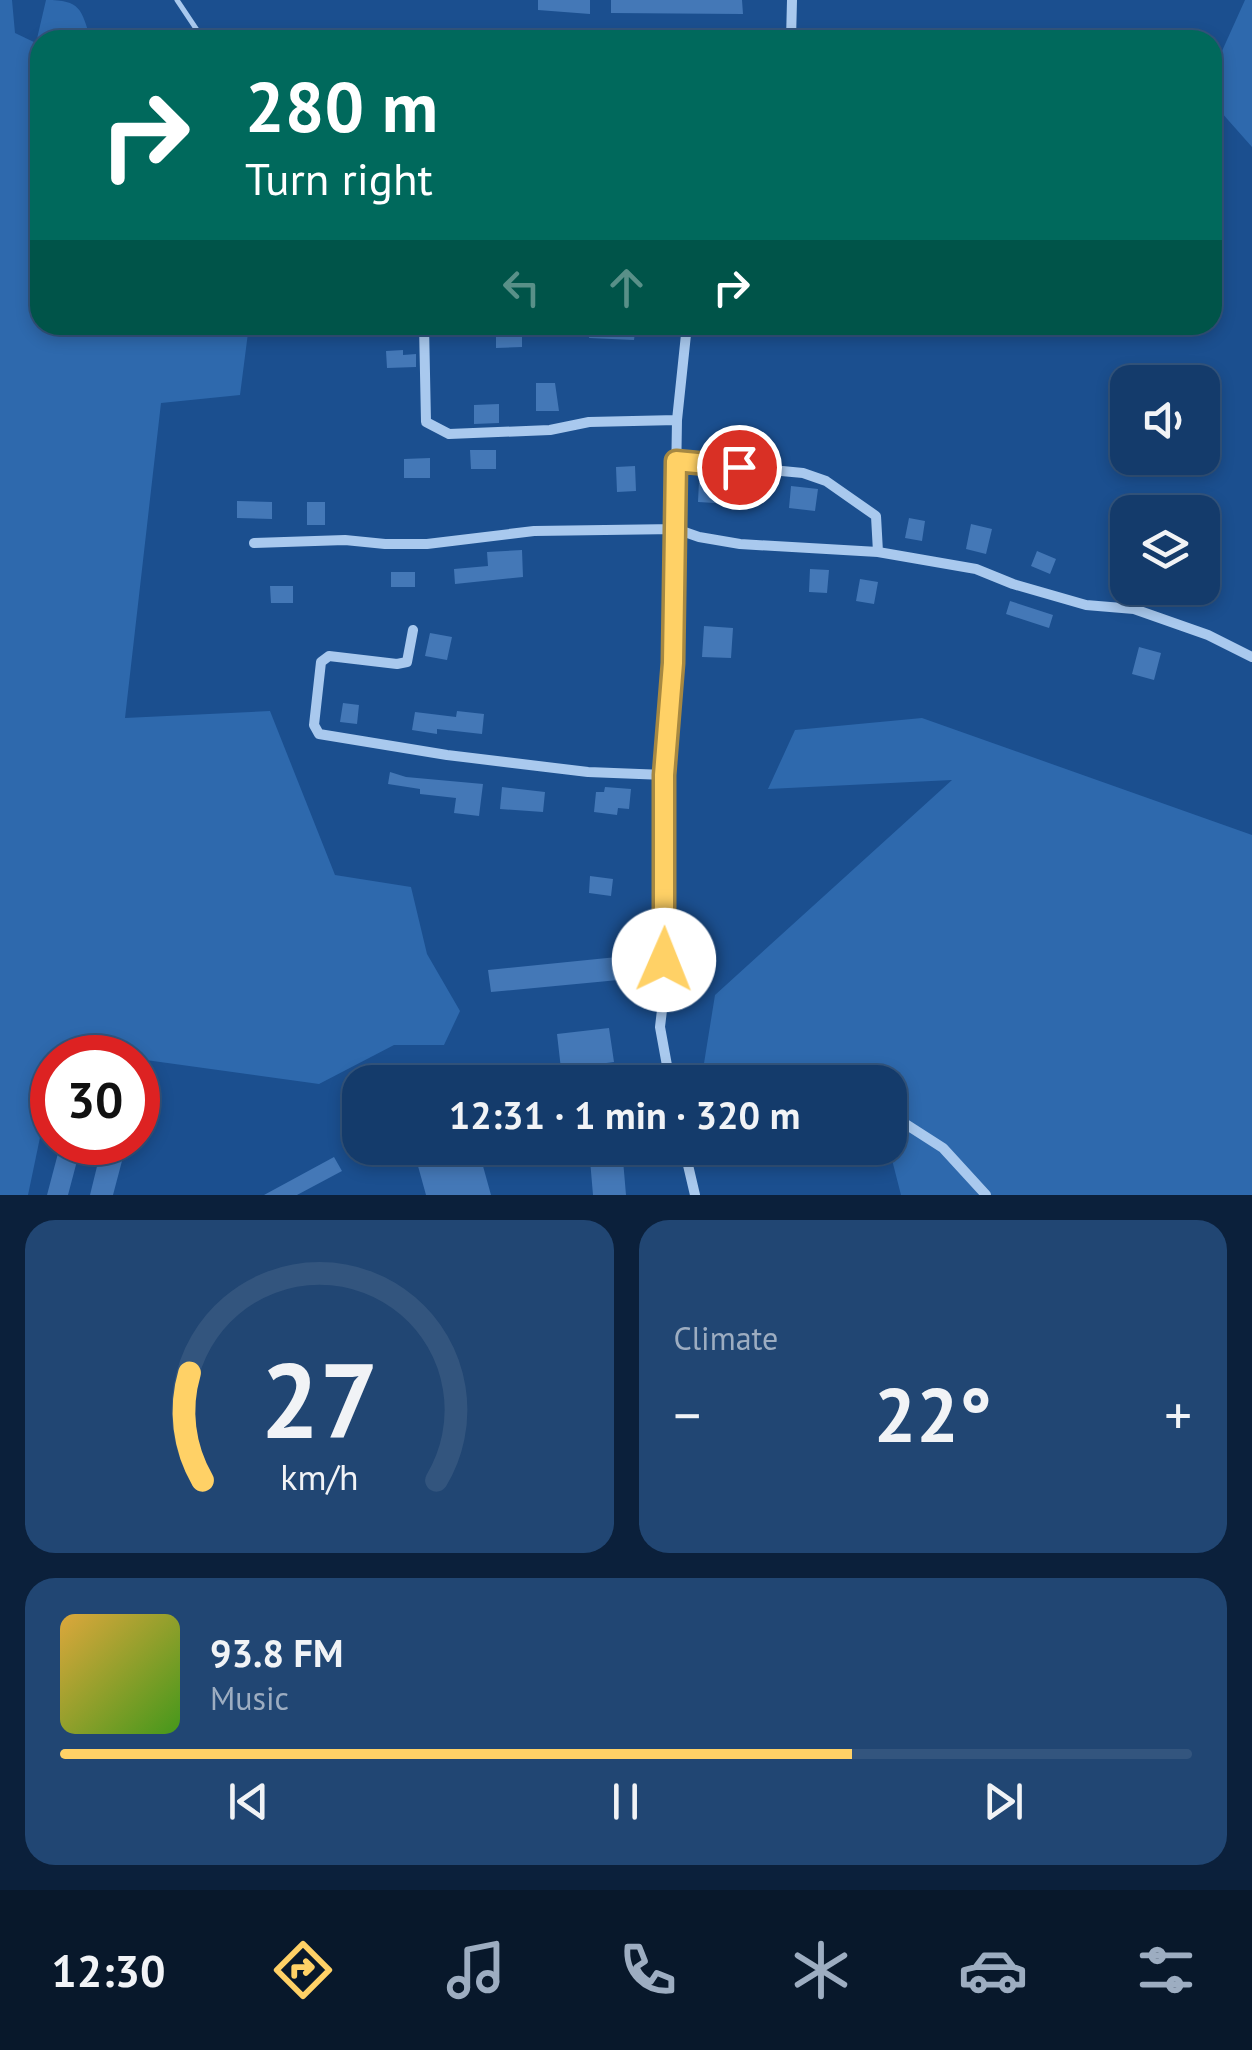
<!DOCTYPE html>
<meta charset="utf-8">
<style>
body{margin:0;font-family:"PT Sans",sans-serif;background:#214673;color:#f1f3f6;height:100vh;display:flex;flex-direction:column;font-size:38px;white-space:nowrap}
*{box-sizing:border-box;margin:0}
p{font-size:32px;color:#9dadc1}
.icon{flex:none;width:55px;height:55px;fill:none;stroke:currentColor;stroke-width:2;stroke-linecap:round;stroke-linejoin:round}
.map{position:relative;height:1195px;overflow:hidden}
.details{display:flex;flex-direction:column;gap:25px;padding:25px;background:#0b203b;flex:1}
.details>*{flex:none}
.hud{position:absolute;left:30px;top:30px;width:1192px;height:305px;border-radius:30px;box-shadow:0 5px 15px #0003,0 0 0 2px #33557e;background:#00695c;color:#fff;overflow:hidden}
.buttons{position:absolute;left:1110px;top:365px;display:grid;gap:20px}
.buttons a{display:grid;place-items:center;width:110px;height:110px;border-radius:20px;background:#143b6b;box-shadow:0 5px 15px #0003,0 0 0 2px #33557e;font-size:50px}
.speed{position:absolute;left:30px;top:1035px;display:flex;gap:20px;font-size:50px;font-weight:700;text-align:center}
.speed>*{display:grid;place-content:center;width:130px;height:130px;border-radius:50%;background:#143b6b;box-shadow:0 5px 15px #0003,0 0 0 2px #33557e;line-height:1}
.speed .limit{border:15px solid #d22;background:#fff;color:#111}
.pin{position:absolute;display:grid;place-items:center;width:85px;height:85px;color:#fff;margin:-42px;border:5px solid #fff;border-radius:50%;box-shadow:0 2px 10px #0007}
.me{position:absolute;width:110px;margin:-55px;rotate:1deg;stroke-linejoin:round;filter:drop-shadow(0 0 8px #0008)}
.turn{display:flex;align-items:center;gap:35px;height:210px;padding:0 50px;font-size:45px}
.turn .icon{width:130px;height:130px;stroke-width:2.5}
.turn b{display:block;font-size:70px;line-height:85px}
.lanes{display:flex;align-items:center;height:95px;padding:0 50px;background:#0003;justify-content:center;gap:50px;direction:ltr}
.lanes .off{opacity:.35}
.big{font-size:75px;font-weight:700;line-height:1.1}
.details .widget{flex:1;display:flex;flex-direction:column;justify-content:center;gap:15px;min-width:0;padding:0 35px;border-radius:30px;background:#214673}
.details .dial{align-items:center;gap:0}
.dial svg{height:260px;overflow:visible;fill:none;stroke:#33557e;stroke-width:7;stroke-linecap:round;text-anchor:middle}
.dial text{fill:#f1f3f6;stroke:none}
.song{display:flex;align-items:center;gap:30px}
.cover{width:120px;height:120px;border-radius:15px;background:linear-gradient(135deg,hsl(40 70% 55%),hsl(100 70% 35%))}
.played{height:10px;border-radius:5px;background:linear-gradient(90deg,#ffd166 70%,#33557e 70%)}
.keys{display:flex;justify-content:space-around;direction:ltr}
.heat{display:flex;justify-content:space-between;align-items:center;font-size:55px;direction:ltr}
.details .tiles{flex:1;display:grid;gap:25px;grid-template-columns:1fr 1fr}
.widget:last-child{grid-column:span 2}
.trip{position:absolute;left:342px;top:1065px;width:565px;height:100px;border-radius:30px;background:#143b6b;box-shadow:0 5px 15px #0003,0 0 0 2px #33557e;font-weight:700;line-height:100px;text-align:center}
.tab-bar{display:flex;height:160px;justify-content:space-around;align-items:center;background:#08182b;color:#9dadc1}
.tab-bar .icon{width:70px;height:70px}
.tab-bar .on{color:#ffd166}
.tab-bar b{font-size:45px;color:#f1f3f6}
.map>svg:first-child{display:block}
.green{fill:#2e69ad}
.building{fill:#4478b7}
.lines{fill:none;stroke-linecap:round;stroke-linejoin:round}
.lane{stroke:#a9c9ee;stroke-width:5}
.street{stroke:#a9c9ee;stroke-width:10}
.route-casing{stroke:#a68842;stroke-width:25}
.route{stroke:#ffd166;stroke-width:18}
</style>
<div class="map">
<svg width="1252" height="1195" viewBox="0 0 1252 1195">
<rect width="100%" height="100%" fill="#1b4f8f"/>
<path class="green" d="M0,0h12l3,33 21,10 10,-43c35,0 35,9 45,40h-51v285h209l-9,70 -79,8 -36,315 145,-7 65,164 76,12 16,67 33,57 -16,34h-50l-75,39 -260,-36 -2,9 -5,1v22l-24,115h-28z
M1245,0h7v147l-39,-44v-32z
M922,718l330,117v360h-351l-12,-47 1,-66h-189l14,-87 237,-215 -184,9 27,-59z"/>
<path class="building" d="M538,0h52v14l-52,-4z
M611,0h131l1,14 -132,-1z
M496,325h26v22l-26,1z
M590,325h46l-2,15 -45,-2z
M403,350v5l13,-1v13l-29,1 -1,-17z
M536,383h19l4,28h-23z
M499,404v19l-25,1v-19z
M470,450h26v19h-25z
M430,458v20h-26v-19z
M635,466l1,25 -19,1 -1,-25z
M699,482h16v21l-17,-1z
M791,486l27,3 -3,22 -26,-3z
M237,501l35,1v17l-35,-1z
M307,502h18v23h-18z
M909,518l16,3 -3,20 -17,-3z
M971,524l21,5 -6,25 -20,-5z
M522,550l1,27 -68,7 -1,-15 34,-3 -1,-14z
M1037,551l19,8 -6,15 -19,-8z
M810,569l19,1 -2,23 -18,-1z
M391,572h24v15h-24z
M860,579l18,3 -4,22 -18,-3z
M270,586h23v17h-22z
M1010,601l43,14 -4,13 -43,-14z
M704,626l29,2 -2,30 -29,-1z
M430,633l22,4 -5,23 -22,-4z
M1139,647l22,6 -7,27 -22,-6z
M343,703l16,2 -2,19 -17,-2z
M457,711l27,3 -2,20 -45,-5v5l-25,-4 3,-18 41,5z
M390,772l16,5 77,7 -4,32 -25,-3 2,-15 -36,-4v-5l-32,-5z
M502,787l43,5 -2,20 -43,-3z
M605,787l26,2 -2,20 -11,-1 -1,7 -23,-3 2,-20h8z
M590,876l23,3 -2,17 -22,-3z
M627,956l2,23 -138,13 -3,-22z
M609,1028l5,34 -53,7 -4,-35z
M61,1142h21l-14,53h-21z
M103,1142h24l-14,53h-23z
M413,1148h65l13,47h-65z
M589,1148h33l4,47h-33z
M334,1157l8,14 -45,24h-33z"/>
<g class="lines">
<path class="lane" d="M177,0l24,36 9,4
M467,40l322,-6"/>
<path class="street" d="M791,40l1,-40
M424,325l2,97 23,12 101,-4 39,-8 88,-2
M676,461l127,12 23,8 50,35 2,36
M254,543l91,-3 40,4h42l107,-13 142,-2 23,8 41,7 138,8 98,17 37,15 73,21 48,4 74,26 44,22
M413,630l-6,32 -10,2 -68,-8 -8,6 -7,63 5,9 128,21 141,17 77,3
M670,1082l-10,-55 4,-34 2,-131 -1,-87 8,-112 4,-243 10,-95
M890,1114l53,34 43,47
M684,1148l11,47"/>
</g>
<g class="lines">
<g class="route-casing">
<path id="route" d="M664,960v-185l9,-112 3,-202 63,6"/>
</g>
<use href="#route" class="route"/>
</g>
</svg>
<div class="buttons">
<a><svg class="icon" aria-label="sound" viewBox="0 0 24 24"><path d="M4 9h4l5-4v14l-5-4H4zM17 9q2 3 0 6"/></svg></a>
<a><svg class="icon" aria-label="layers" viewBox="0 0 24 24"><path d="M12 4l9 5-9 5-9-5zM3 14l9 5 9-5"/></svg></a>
</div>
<div class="speed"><div class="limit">30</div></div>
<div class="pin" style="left:739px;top:467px;background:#d93025"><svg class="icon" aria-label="arrive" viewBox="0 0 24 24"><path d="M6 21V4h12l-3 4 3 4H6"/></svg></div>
<svg class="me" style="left:664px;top:960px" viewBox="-20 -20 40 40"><circle r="19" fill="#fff"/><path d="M0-13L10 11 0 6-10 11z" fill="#ffd166"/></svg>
<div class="trip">12:31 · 1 min · 320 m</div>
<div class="hud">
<div class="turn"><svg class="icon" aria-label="right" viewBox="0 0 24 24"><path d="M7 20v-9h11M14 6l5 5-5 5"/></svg><div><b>280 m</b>Turn right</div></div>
<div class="lanes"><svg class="icon off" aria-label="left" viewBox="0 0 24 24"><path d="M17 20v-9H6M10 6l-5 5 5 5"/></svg><svg class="icon off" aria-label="ahead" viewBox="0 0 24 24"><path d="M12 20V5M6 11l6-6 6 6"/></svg><svg class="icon" aria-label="right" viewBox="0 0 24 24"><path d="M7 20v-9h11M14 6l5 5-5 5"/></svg></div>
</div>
</div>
<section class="details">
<div class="tiles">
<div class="widget dial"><svg viewBox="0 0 100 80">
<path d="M14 69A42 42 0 1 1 86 69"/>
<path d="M14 69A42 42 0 0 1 10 36" stroke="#ffd166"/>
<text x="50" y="56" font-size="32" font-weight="700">27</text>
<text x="50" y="72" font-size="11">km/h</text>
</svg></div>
<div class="widget"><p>Climate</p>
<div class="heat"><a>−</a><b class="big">22°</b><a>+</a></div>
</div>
<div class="widget">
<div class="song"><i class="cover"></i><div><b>93.8 FM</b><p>Music</p></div></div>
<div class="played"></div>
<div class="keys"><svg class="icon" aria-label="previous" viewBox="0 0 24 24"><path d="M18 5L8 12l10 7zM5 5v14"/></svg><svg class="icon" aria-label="pause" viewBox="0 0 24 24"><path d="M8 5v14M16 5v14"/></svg><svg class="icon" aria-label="next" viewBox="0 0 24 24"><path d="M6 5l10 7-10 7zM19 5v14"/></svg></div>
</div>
</div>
</section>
<nav class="tab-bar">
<b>12:30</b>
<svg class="icon on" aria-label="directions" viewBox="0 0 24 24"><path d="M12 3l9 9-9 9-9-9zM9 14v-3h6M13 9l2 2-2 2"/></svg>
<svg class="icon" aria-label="music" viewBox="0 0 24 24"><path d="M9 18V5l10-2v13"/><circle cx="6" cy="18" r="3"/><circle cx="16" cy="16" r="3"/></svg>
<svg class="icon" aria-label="phone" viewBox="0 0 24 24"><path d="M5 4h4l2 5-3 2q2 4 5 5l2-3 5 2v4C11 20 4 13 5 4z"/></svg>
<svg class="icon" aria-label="climate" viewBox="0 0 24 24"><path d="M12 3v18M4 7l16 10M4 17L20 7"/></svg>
<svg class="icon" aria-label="car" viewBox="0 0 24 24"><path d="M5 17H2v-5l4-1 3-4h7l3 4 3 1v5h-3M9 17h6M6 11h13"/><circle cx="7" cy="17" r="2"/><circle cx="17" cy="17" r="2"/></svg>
<svg class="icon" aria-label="filters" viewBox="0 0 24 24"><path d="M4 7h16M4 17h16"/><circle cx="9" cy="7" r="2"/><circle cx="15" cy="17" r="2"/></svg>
</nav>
